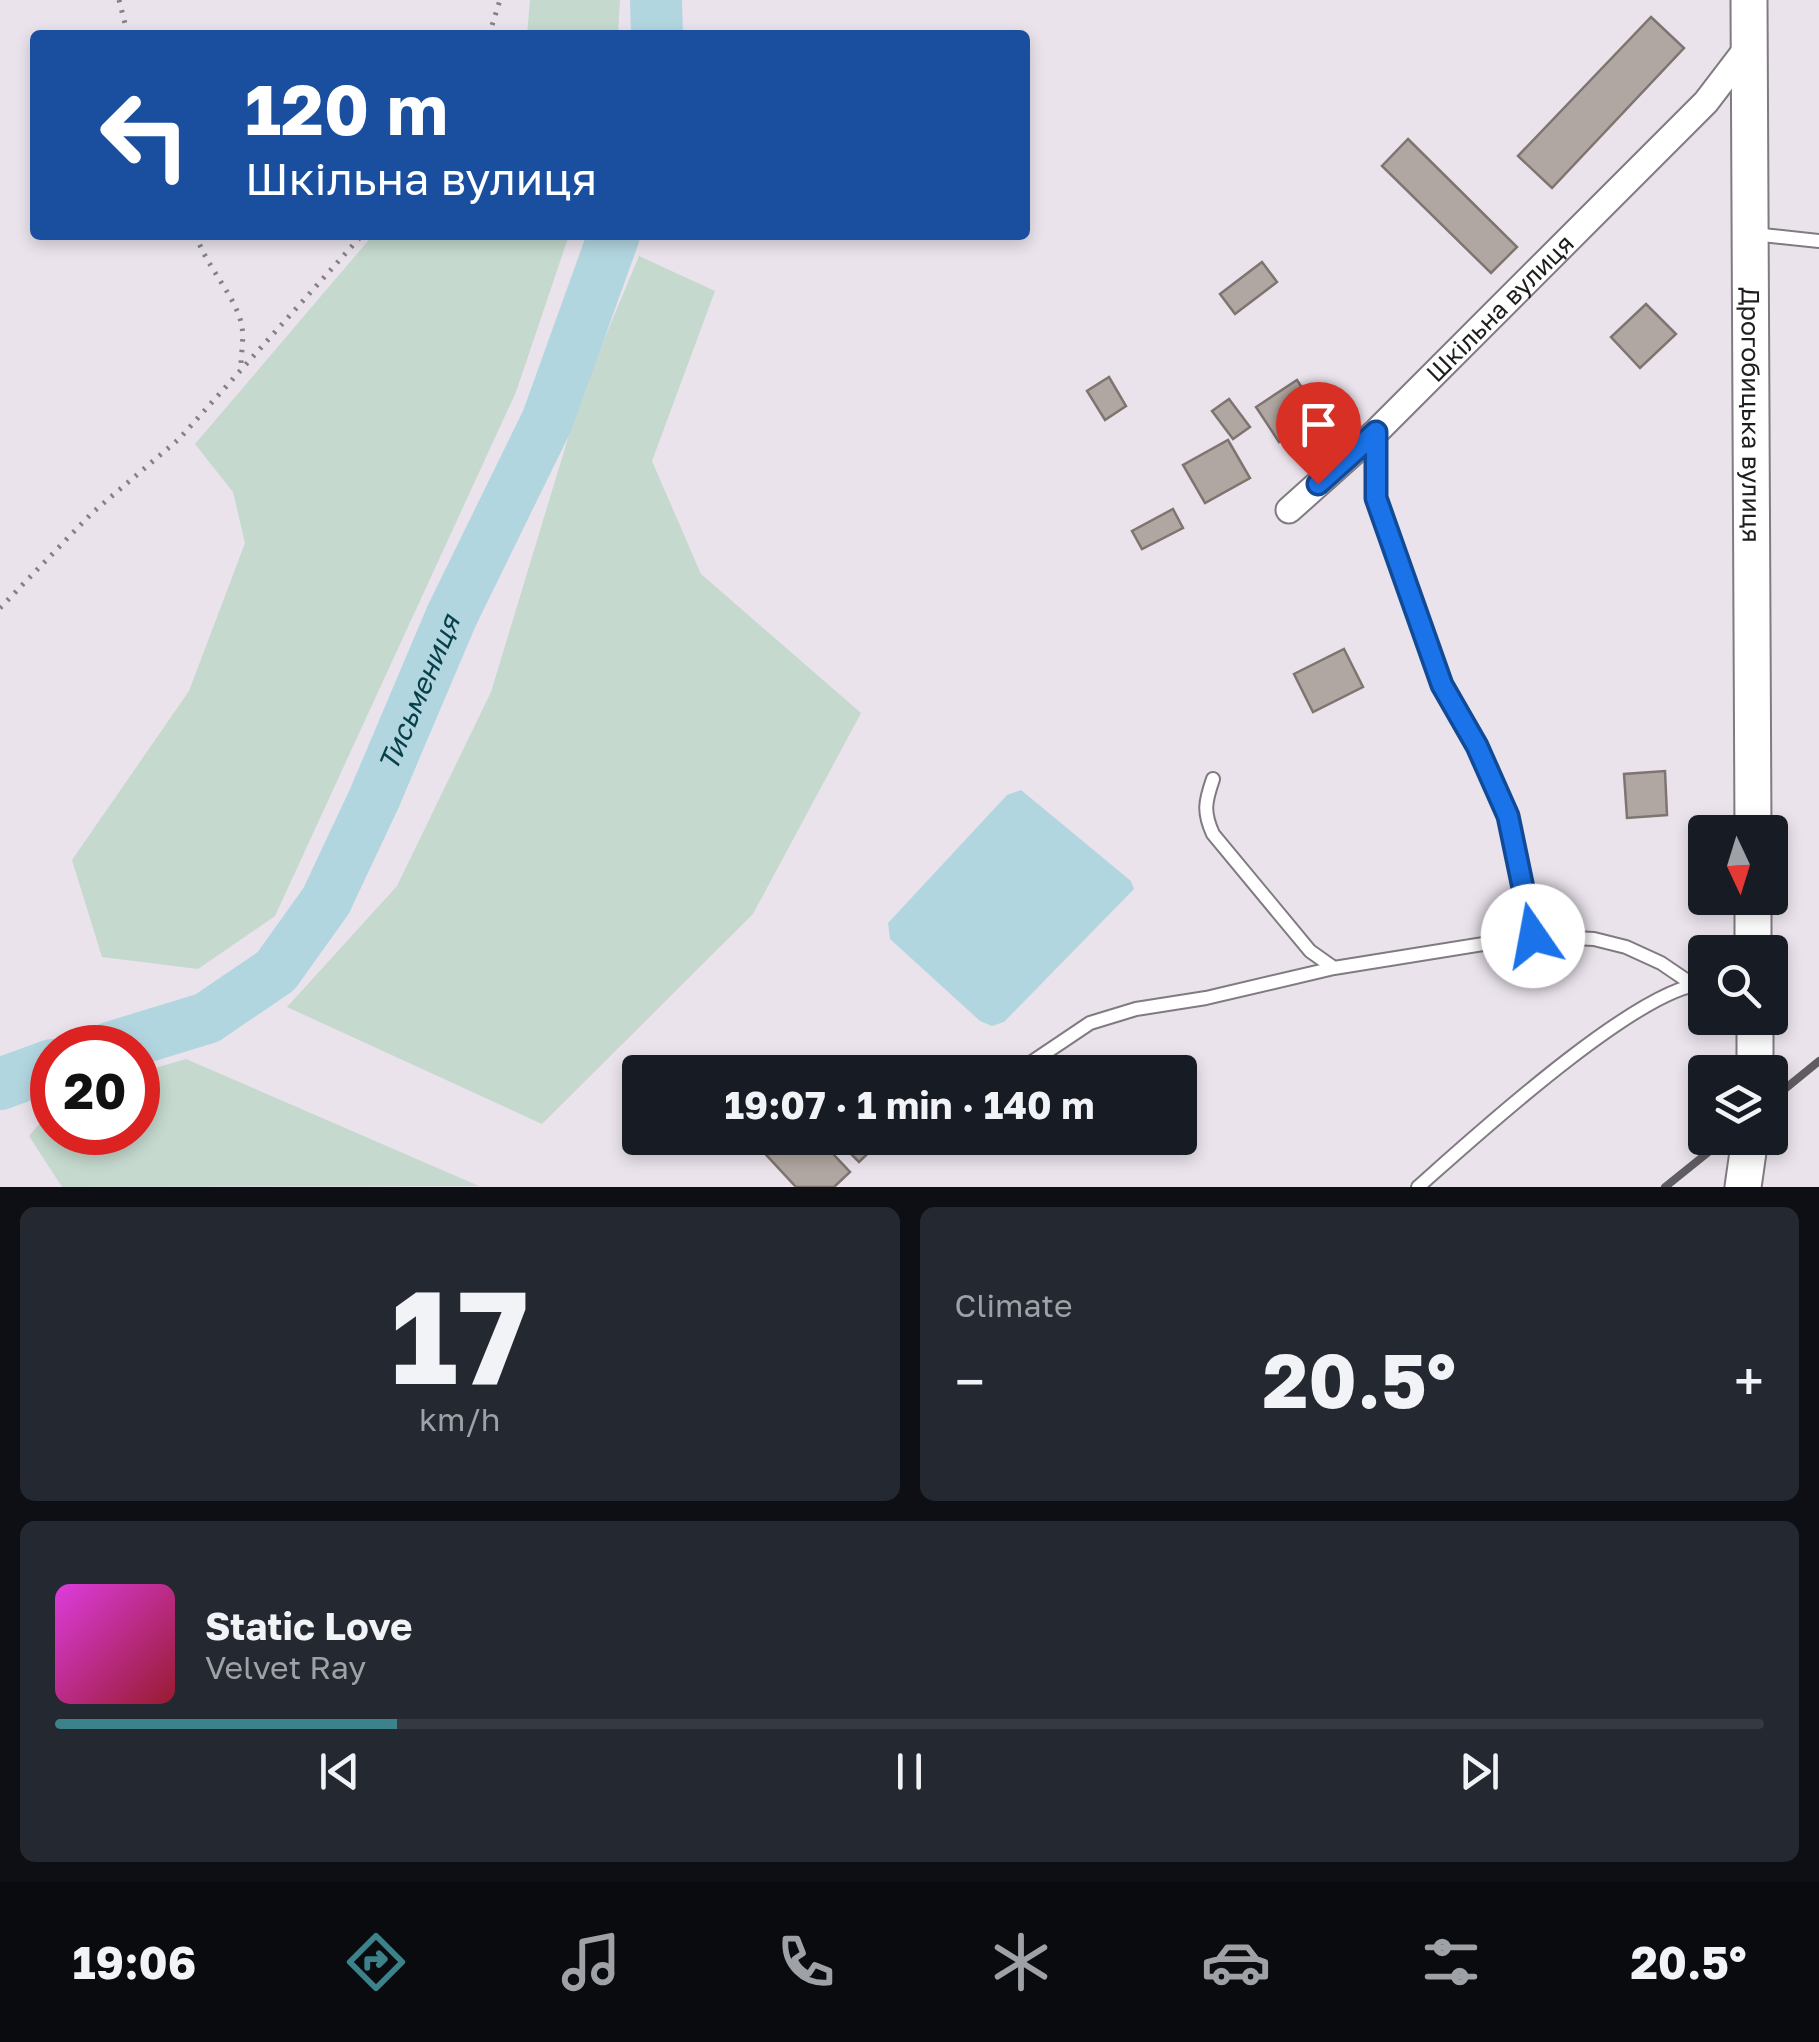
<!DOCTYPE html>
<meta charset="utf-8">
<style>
body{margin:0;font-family:"Golos Text",sans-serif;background:#242831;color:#f1f3f6;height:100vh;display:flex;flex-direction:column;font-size:38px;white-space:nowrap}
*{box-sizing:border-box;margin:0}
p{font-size:32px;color:#9ea1a6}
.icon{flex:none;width:55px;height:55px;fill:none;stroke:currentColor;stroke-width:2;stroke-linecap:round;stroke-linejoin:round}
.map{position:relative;height:1187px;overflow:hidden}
.drawer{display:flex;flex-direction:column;gap:20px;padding:20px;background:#0d0f14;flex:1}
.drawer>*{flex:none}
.banner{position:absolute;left:30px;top:30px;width:1000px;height:210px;border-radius:10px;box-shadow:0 5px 15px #0003;background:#1a4fa0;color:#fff;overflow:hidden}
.needle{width:65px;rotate:176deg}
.fabs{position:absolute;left:1688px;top:815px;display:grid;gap:20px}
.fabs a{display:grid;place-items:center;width:100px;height:100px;border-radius:10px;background:#171b24;box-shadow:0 5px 15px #0003;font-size:50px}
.speed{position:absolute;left:30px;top:1025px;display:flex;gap:20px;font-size:50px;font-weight:700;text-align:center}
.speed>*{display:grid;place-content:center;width:130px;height:130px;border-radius:50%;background:#171b24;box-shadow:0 5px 15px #0003;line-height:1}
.speed .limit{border:15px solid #d22;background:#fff;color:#111}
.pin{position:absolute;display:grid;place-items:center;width:85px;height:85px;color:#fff;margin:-102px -42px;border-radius:50% 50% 50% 0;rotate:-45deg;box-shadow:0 0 10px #0007}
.pin .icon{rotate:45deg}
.me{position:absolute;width:110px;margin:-55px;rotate:348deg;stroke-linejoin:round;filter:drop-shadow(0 0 8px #0008)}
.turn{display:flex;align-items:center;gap:35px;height:210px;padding:0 50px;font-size:45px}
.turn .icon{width:130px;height:130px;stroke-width:2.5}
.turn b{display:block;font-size:70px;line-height:85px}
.big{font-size:75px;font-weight:700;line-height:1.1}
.drawer .widget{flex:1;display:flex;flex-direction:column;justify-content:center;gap:15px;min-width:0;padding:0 35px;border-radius:15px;background:#242831}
.drawer .dial{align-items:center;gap:0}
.dial b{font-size:130px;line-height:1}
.song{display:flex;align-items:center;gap:30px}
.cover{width:120px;height:120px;border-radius:15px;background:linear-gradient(135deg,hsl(300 70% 55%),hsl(350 70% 35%))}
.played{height:10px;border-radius:5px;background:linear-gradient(90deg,#3b828a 20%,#363941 20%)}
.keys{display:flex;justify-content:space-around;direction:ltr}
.heat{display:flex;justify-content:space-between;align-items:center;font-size:55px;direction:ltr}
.drawer .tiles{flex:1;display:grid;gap:20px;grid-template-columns:1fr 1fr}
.widget:last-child{grid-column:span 2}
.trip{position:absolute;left:622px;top:1055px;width:575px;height:100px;border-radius:10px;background:#171b24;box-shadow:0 5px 15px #0003;font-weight:700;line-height:100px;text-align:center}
.menu{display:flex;height:160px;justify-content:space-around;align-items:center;background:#090b0e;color:#9ea1a6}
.menu .icon{width:70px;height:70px}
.menu .active{color:#3b828a}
.menu b{font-size:45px;color:#f1f3f6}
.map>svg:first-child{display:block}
.green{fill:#c5d9ce}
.water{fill:#b2d6e0}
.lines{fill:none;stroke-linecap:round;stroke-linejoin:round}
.river{stroke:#b2d6e0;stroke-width:52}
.building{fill:#b1a7a2;stroke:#7e7470;stroke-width:2.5}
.lane-casing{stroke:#807a81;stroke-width:16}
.street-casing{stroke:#807a81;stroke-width:29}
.secondary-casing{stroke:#807a81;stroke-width:39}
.path{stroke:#858086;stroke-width:5;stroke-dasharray:2.5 8;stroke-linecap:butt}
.lane{stroke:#fff;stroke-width:12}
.street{stroke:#fff;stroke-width:25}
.secondary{stroke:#fff;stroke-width:35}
.rail{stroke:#605d62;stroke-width:8}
.route-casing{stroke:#114b97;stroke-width:25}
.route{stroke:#1a73e8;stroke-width:18}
.labels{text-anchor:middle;stroke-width:8;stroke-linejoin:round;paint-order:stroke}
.street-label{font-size:25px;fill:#1f1d20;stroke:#f8f0f9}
.water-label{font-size:28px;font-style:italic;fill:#073f4a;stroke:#f8f0f9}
</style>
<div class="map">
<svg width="1819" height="1187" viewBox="0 0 1819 1187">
<rect width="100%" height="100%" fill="#eae3ec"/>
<path class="green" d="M530,0h90l-2,35h-91z
M373,235h196l-53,157 -241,524 -77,53 -96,-12 -30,-97 117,-169 56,-148 -12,-51 -38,-48z
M639,256l76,35 -63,170 49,113 160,139 -108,201 -211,210 -255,-117 110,-121 94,-194 91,-300z
M186,1059l293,127 -417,1 -33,-51 23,-27v23h86v-59z"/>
<path class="water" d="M1021,790l110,91 3,8 -130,133 -12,4 -12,-5 -90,-82 -2,-16 119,-128z"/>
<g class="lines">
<g class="river">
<path d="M656,0l1,35"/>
<path id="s1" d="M109,1048l98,-30 69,-47 50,-70 48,-102 78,-184 95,-194 67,-186"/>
<path d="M0,1084l52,-19"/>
</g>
</g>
<path class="building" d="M1651,17l33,31 -132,140 -34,-32z
M1408,139l109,108 -26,26 -109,-107z
M1262,262l15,20 -42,32 -15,-20z
M1646,304l30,30 -36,34 -29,-31z
M1109,377l17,29 -21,14 -18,-29z
M1297,380l23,36 -41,26 -23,-35z
M1229,399l21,28 -17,12 -21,-28z
M1228,440l22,38 -45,25 -22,-38z
M1173,509l10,19 -41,21 -10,-18z
M1344,649l19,38 -50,25 -19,-38z
M1665,771l2,44 -40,3 -3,-44z
M767,1138h51l32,34 -16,15h-38l-38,-41z
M835,1138h49l-25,24z"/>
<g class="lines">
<g class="lane-casing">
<path id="lane" d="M1753,234l66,7
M1376,433v65l66,187 35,61 30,70 26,120
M1213,779c-8,23 -10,33 0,55l97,117 24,17
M1017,1072l73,-49 46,-14 70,-11 128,-30 199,-32 61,3 32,8 35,16 31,21
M1418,1187c52,-46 223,-203 287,-203"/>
</g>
<g class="street-casing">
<g id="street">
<path id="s2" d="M1289,510l87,-78 330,-330 42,-55"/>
</g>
</g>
<g class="secondary-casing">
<g id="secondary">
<path id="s3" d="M1749,0l4,832"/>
<path d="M1753,898v54"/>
<path d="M1755,1018v54"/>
<path d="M1743,1187l7,-49"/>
</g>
</g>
<path class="path" d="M119,0l9,35
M489,35l11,-35
M196,235c10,32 41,62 46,92 2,12 -1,27 -1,39
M0,608l92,-95 87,-74 183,-204"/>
<use href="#lane" class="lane"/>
<use href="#street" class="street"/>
<use href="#secondary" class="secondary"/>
<path class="rail" d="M1770,1101l49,-40
M1665,1187l61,-49"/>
</g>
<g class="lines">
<g class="route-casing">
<path id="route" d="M1318,484l58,-52v66l66,187 35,61 31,70 25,120"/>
</g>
<use href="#route" class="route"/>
</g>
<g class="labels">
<g class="street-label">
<text dy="9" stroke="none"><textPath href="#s2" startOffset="292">Шкільна вулиця</textPath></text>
<text dy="9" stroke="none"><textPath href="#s3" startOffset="415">Дрогобицька вулиця</textPath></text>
</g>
<g class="water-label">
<text dy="10" stroke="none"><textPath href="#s1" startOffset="500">Тисьмениця</textPath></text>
</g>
</g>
</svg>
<div class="fabs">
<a><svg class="needle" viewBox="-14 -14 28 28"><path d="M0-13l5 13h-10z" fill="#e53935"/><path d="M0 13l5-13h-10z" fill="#9ea1a6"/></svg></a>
<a><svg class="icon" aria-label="search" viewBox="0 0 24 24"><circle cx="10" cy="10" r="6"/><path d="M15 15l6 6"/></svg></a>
<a><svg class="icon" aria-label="layers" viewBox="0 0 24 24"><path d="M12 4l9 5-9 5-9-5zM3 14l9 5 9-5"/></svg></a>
</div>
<div class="speed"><div class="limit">20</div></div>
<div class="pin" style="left:1318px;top:484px;background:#d93025"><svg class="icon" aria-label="arrive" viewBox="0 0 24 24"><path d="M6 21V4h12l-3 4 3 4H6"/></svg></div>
<svg class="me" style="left:1533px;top:936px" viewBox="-20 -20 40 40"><circle r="19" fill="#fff"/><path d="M0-13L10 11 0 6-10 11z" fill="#1a73e8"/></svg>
<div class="trip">19:07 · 1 min · 140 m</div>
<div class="banner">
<div class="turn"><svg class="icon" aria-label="left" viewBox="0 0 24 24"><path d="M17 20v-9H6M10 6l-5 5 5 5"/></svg><div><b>120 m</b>Шкільна вулиця</div></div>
</div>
</div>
<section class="drawer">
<div class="tiles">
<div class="widget dial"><b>17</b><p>km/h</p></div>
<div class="widget"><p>Climate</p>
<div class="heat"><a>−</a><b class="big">20.5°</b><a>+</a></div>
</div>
<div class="widget">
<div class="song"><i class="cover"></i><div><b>Static Love</b><p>Velvet Ray</p></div></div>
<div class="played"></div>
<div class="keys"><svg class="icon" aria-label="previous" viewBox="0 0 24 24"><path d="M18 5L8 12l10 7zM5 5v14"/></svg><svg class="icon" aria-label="pause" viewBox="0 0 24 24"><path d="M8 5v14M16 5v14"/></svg><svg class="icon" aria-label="next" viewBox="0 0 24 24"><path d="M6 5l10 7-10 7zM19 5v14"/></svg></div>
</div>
</div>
</section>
<nav class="menu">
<b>19:06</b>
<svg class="icon active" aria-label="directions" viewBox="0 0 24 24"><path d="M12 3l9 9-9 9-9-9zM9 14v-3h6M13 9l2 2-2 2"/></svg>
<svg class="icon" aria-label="music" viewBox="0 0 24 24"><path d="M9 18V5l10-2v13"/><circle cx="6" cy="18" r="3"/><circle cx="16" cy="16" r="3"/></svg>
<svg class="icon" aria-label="phone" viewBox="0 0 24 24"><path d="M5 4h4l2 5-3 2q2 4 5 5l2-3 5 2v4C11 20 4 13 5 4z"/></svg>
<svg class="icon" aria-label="climate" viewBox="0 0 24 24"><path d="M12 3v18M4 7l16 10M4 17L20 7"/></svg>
<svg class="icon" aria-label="car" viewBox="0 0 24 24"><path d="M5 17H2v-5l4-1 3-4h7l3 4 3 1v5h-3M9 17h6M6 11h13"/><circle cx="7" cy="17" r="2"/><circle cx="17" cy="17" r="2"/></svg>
<svg class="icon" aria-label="filters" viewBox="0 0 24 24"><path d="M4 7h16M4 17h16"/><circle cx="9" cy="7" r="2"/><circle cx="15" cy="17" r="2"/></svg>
<b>20.5°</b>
</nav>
